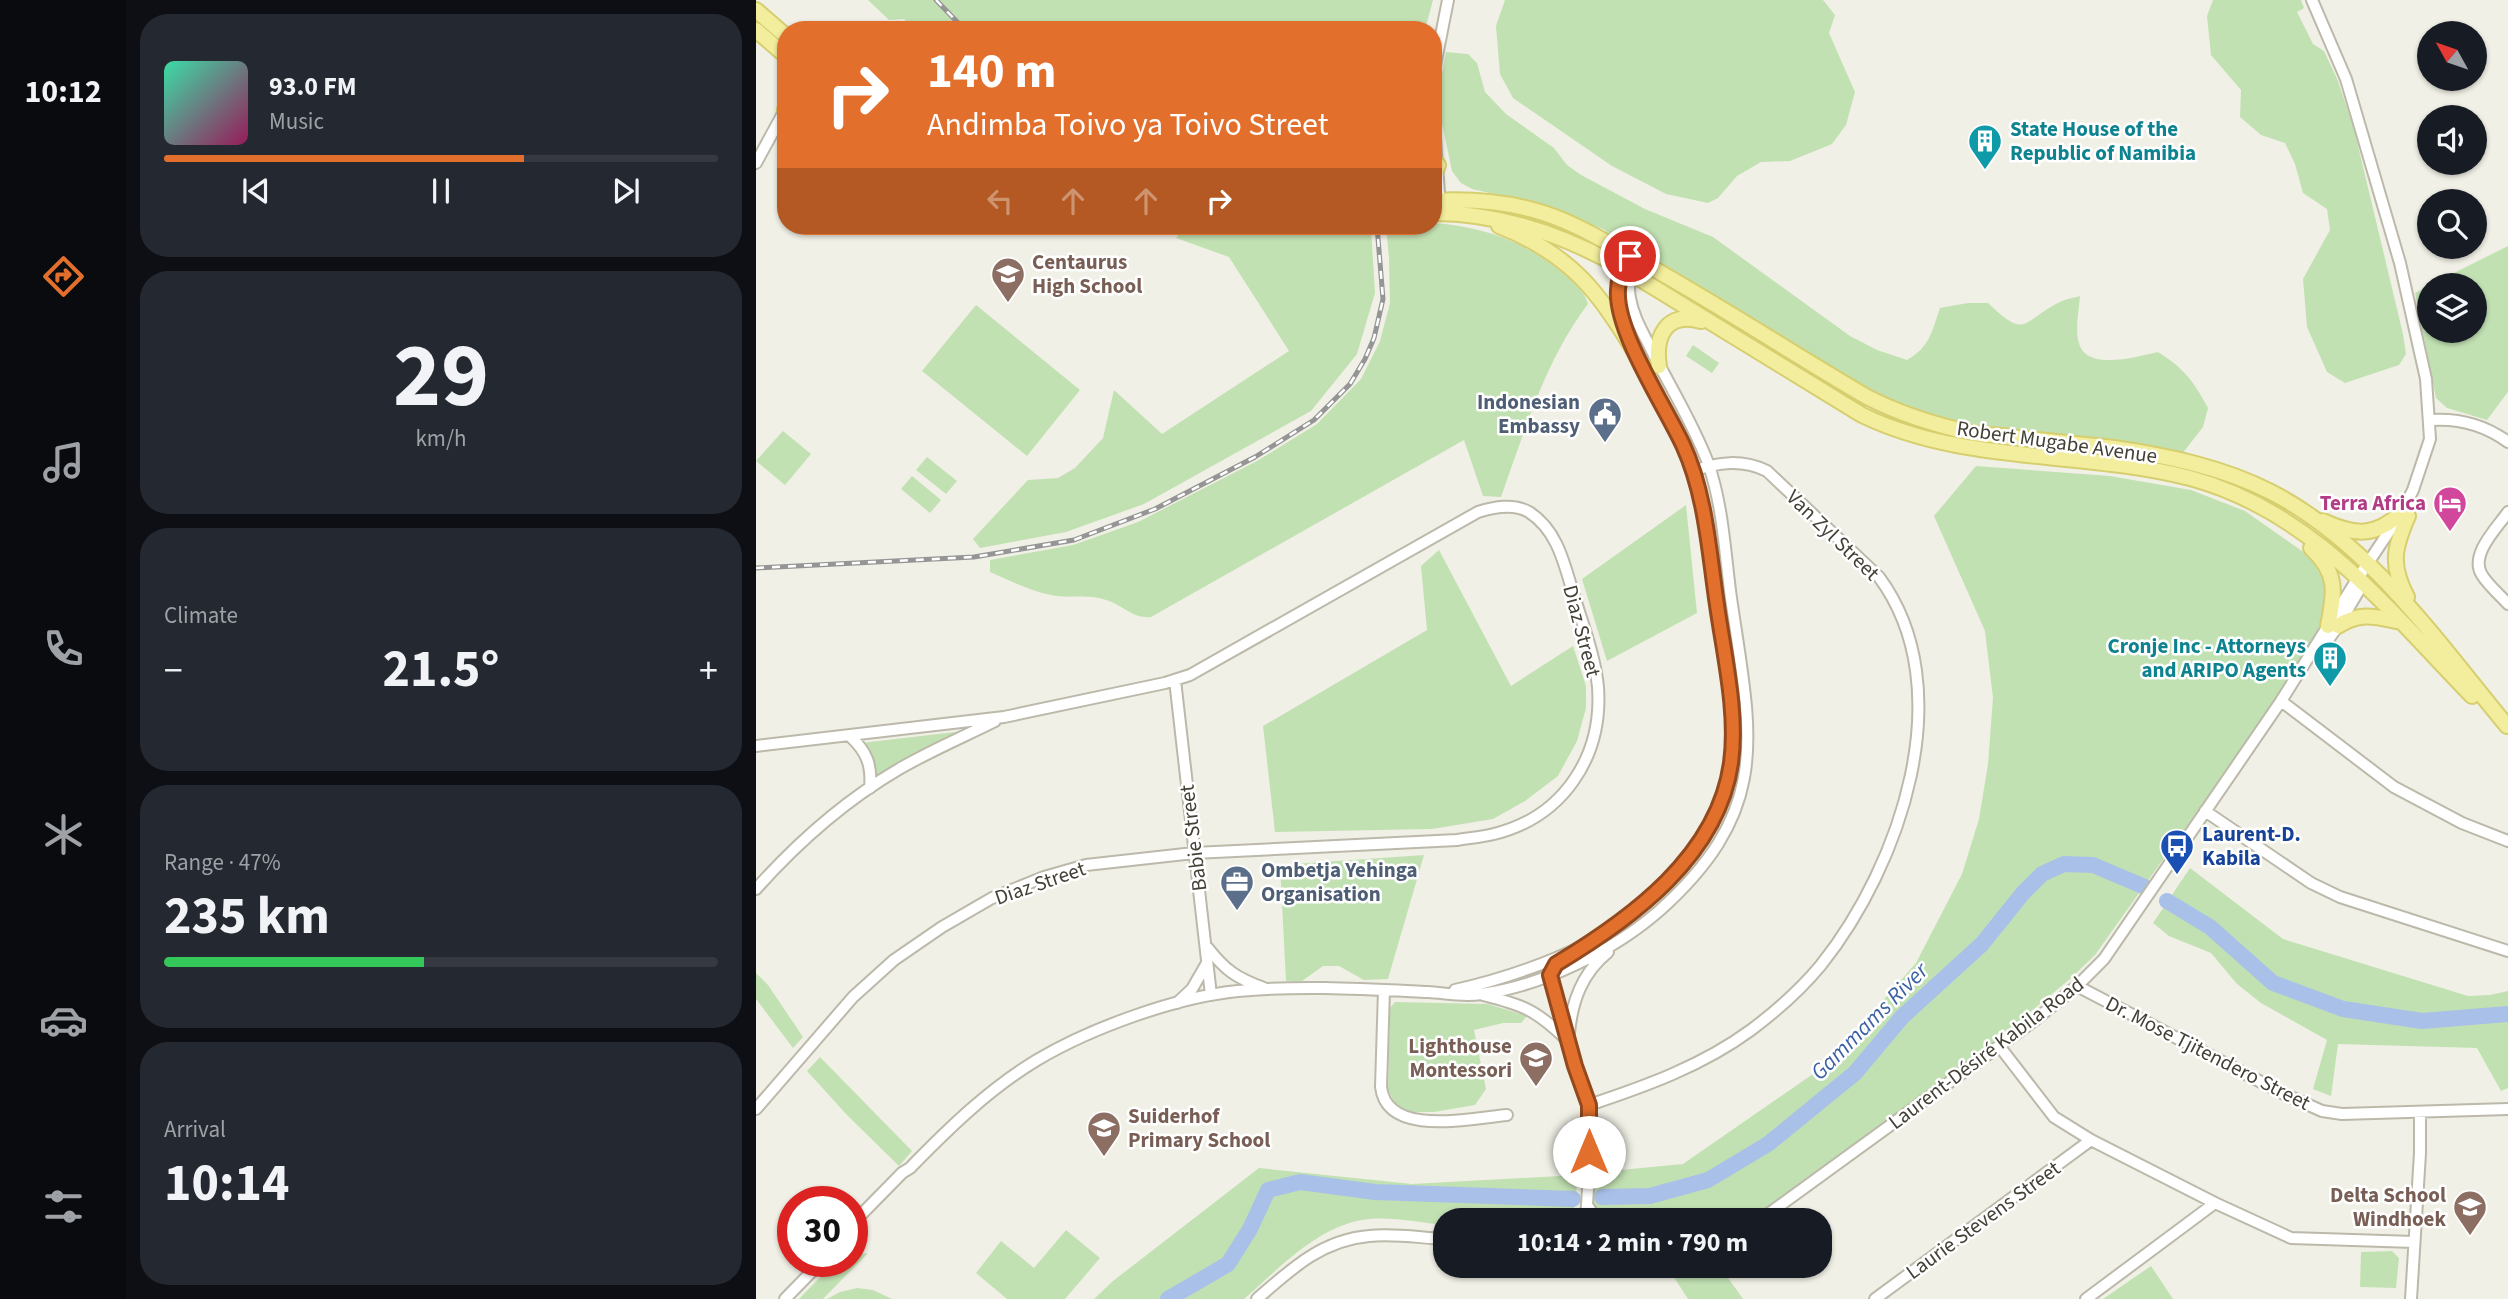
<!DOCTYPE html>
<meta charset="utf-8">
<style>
body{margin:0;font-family:"Source Sans 3",sans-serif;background:#242831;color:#f1f3f6;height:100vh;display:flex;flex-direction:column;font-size:26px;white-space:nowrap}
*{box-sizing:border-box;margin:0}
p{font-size:23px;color:#9ea1a6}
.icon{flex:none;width:38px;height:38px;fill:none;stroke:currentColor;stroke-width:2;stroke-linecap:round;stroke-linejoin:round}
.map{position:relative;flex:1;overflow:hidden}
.sheet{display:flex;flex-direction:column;gap:14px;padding:14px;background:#0d0f14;width:630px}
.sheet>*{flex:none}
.guide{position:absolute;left:21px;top:21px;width:665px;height:214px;border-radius:28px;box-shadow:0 2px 5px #0004;background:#e2702c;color:#fff;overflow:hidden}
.needle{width:46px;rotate:310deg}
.tools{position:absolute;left:1661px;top:21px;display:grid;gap:14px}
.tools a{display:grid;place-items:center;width:70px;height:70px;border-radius:50%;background:#171b24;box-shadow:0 2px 5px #0004;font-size:35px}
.speed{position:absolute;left:21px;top:1186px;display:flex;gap:14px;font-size:35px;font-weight:700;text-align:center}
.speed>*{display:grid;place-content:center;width:91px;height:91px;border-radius:50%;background:#171b24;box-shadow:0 2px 5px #0004;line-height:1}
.speed .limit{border:10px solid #d22;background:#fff;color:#111}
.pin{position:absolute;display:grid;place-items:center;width:60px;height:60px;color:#fff;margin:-30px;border:4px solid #fff;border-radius:50%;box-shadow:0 2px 7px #0007}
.me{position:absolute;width:77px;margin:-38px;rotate:0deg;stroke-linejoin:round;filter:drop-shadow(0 0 5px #0008)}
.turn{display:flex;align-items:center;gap:24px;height:147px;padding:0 35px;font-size:32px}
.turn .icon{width:91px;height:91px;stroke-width:2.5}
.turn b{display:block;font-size:49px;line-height:60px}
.lanes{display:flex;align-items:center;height:66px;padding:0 35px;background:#0003;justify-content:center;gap:35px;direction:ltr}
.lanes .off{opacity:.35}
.big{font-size:52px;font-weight:700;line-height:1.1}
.sheet .tile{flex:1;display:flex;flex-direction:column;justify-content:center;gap:10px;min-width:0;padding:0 24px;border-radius:28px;background:#242831}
.sheet .dial{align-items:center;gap:0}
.dial b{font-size:91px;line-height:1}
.song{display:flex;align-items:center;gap:21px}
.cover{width:84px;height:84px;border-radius:10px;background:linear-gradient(135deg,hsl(160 70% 55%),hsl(330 70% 35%))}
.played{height:7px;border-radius:4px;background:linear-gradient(90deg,#e2702c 65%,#363941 65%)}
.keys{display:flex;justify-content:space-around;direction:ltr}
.heat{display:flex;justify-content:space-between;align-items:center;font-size:38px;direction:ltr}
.charge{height:10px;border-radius:5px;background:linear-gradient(90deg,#34c759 47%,#363941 0)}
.trip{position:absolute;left:677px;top:1208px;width:399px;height:70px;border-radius:28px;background:#171b24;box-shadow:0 2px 5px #0004;font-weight:700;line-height:70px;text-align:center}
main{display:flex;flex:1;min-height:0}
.dock{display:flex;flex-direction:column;width:126px;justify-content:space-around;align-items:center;background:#090b0e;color:#9ea1a6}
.dock .icon{width:49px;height:49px}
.dock .active{color:#e2702c}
.dock b{font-size:32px;color:#f1f3f6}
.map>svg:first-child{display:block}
.grass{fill:#c2e1b3}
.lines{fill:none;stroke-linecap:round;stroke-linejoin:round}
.river{stroke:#a9c0e8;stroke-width:16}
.minor-casing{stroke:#bcb9aa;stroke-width:14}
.major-casing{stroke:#d6ce6f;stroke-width:18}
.minor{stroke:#fff;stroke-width:10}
.major{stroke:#f3ee9d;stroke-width:14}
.rail-casing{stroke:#959595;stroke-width:5}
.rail{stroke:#fff;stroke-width:2.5;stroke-dasharray:8;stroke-linecap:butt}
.route-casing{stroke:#93491d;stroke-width:18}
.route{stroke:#e2702c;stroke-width:12}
.labels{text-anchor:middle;stroke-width:5;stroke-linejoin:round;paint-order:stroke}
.culture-label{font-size:21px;font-weight:bold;fill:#0d838f;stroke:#fff;text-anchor:start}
.education-label{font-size:21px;font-weight:bold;fill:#785e54;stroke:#fff;text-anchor:start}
.service-label{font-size:21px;font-weight:bold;fill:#4e5e75;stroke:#fff;text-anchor:end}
.street-label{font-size:21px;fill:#434136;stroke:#fff}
.hotel-label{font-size:21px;font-weight:bold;fill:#b23c85;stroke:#fff;text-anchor:end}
.transit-label{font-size:21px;font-weight:bold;fill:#164399;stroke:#fff;text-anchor:start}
.water-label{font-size:23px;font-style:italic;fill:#3b60a3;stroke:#fff}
</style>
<main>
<nav class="dock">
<b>10:12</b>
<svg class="icon active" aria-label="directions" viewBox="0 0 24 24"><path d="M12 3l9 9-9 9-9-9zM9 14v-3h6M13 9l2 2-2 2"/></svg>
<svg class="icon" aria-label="music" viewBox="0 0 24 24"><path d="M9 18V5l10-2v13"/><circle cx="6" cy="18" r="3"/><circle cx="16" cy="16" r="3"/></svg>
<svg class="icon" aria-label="phone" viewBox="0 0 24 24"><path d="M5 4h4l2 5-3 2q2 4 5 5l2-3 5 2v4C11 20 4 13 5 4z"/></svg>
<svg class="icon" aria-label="climate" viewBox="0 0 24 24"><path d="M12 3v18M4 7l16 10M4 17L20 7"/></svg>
<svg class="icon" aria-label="car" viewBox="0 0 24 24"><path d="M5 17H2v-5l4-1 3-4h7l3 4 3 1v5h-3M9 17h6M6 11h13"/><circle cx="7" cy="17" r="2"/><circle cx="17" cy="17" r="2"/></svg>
<svg class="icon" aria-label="filters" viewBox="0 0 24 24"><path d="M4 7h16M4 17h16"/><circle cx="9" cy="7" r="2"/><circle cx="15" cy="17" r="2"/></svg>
</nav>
<section class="sheet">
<div class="tile">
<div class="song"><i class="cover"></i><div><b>93.0 FM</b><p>Music</p></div></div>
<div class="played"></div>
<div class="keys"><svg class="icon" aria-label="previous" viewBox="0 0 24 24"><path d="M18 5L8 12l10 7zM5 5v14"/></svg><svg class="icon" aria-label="pause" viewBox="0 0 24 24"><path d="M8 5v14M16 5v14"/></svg><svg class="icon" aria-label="next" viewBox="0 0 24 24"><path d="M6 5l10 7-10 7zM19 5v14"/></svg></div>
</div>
<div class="tile dial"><b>29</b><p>km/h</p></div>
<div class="tile"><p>Climate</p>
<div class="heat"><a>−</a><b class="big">21.5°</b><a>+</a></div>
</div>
<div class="tile"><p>Range · 47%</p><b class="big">235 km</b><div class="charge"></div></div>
<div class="tile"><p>Arrival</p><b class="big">10:14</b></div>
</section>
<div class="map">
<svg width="1752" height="1299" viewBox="0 0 1752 1299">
<rect width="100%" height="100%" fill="#f1f0e6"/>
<path class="grass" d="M112,0h565l-8,30h-512l-9,-11 -15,1z
M749,0h318l12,15 -6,18 26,59 -9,33 -14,19 -42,17 -29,1 -24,14 -19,22 -10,5 -42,-9 -54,-28 -99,-68 -13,-24 -4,-48z
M1457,0h88l3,8 -7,4 16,32 11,7 14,30 16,48 49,205 3,20 -7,11 -54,18 -18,-11 -20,-45 -4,-48 27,-49 -3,-21 -24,-16 -8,-29 -10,-21 -24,-8 -21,-18 1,-27 -30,-35 -4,-39z
M690,52l22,2 9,9 8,29 21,22 48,34 13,17 14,10 64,34 68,28 137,99 27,14 30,10c23,-13 25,-29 33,-52l28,-5h20c39,37 33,19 70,0 7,-4 15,-5 22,-7 -1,15 -6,36 0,50 10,25 59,10 78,6 26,16 36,30 50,56l-5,19 -21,27c-85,-15 -173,-18 -256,-40 -25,-6 -47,-18 -70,-30l-253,-155 -74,-27 -57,-13 -11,-6 -9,-12 -12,-57 1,-34z
M677,223c50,3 93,19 132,52 9,8 20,17 23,29 -43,57 -63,126 -87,193l-18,-1 -19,-56 -313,177c-18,2 -28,-12 -45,-17 -16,-6 -32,-2 -49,-4 -23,-3 -46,-15 -67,-24v-12l83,-15 65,-23 119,-61 60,-37 44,-45 19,-38 10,-38 -1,-45 -3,-32h47z
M615,228l4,65 -18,61 -46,57 -167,93 -78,28 -86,16 -7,-9 55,-59 30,-2 17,-10 28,-30 11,-48 48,44 127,-83 -60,-94 -53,-19 4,-5 7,-2z
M1752,246v146l-21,28 -40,-12 -11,-10 -21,-105 14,-7v45h45v-46h-44z
M220,305l104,85 -53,66 -105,-85z
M937,345l26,18 -7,10 -26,-17z
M27,431l28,23 -26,31 -29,-24z
M171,457l30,24 -11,13 -30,-24z
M1220,466l134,10 81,14 54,21 71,50 9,26v37l-44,77 -82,108 -104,146 -25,24 -75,62 -245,179h-152l-11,-15 2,-32 94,-9 143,-99 90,-102 46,-89 17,-55 9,-55 5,-66 -8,-67 -51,-115z
M156,476l29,24 -11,13 -29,-24z
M930,505l11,108 -90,48 -25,-82z
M683,550l72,136 62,-40 13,40v22l-9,33 -19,35 -33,25 -32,18 -61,10 -157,3 -12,-106 164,-96 -6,-64z
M208,731l-89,47v-14l-14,-21z
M668,855l-36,124 -24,1 -25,-14h-16l-21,15h-16l-6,-116z
M1434,868l93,71 185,57 22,-1 18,-4v97l-7,3 -24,-43 -139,-4 -7,52 -18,-7 14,-49 -66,-37 -24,-19 -26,-31 -42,-17 -16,-13z
M0,973l12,12 35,52 -10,11 -37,-49z
M639,1002l93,2 39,12 -6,7h-18l-29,7 12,59 -11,16 -41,7h-26l-13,-9 -7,-13 2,-82z
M64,1057l92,94 -13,15 -52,-51 -40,-44z
M503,1168l153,16 166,-9 -4,35 -10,10h-118l-1,5c-24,-2 -51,-8 -75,-6 -50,4 -90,49 -126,80h-150l19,-18z
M310,1230l34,28 -35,41h-58l-31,-26 25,-32 33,27z
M1636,1251l7,7 -3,30 -36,-1 1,-35z
M112,1253l-45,46h-24l36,-37h17v-6z
M910,1265h53l24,34h-55z
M1395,1266l22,33h-70z
M101,1288l16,2 19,9h-65l13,-7z"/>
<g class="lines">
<path class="river" d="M1411,901l43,26 63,56 70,26 79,12 86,-7
M846,1197l48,-1 58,-16 60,-36 87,-71 47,-56 80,-73 41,-51 19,-19 22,-10 29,1 52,22
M412,1299l60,-35 22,-35 18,-39 32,-8 75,10 198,7"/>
<g class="minor-casing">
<path id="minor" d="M677,76l15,-76
M677,110l7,97
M0,163l30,-55
M871,263c-12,24 -10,43 0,68
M1674,420c28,-2 55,5 78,22
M1752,512c-11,16 -39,43 -26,63 6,10 18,20 26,29
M1564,651l18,-25 24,-41
M419,680l36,315
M1525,701l113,86 68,36 46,18
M94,736c17,16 22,29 20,52
M0,746l248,-29 161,-34 25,-8 288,-163c16,-5 35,-9 51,0 30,19 36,56 46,87 9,29 20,58 23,88 5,70 -35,130 -104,147 -12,3 -25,4 -37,6l-263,13 -108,12 -42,12 -52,21 -50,29 -48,33 -41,37 -97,112
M1449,811l106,72 29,14 168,54
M0,889c41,-46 90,-89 143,-120 31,-18 64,-32 96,-48
M451,947c18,23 29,31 57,41
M795,975l24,91 14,39v68l-3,47
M1321,986l207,108 38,17 20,3 166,-5
M628,990l-3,97c6,51 90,31 126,28
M699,990c44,-10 89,-25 130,-45 62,-30 139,-113 146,-184 6,-50 -6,-103 -13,-152 -8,-46 -10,-97 -26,-141 -15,-41 -40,-78 -57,-119
M727,995c40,10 53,15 83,44
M421,1003l15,-14 15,-26
M813,1033c3,-32 13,-60 39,-81
M1244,1047l54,70 37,23 124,63 76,35 123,4
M833,1105c57,-19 113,-39 162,-75 24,-18 51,-42 70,-65 79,-99 141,-276 58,-388l-112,-106c-25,-12 -49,-9 -74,0
M831,1205l10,15
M1004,1220l275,-200 42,-34 27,-27 177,-258 77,-123 44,-66 11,-22 17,-51 -4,-60 -26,-116 -54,-184 -34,-79
M96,1224l50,-51 8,-5c39,-40 79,-79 127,-108 54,-32 139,-63 201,-69 63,-6 127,-2 190,1 17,1 36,5 53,2 61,-8 132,-43 178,-83 115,-103 92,-176 72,-313 -6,-44 -8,-93 -23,-135 -15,-40 -39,-78 -58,-116 -8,-16 -17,-31 -20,-49 -2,-10 -1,-20 3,-30
M29,1299l36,-37
M501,1299c34,-30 65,-59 112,-63 25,-3 52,2 77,3
M1119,1299l216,-159
M1330,1299l129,-96
M1655,1299l9,-146v-41"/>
</g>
<g class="major-casing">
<path id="major" d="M0,10l30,26
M0,30l30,26
M29,110h1
M677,178l5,-13
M677,201c34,-2 67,0 100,9 38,10 71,31 105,50 78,43 152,92 229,137 33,17 68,28 105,36 12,2 24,2 37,4 35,4 70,7 105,11 54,8 108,19 157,44 99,51 167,151 236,234
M677,213c69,0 132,22 191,56l238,146c103,50 219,35 328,63 123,33 197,131 282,218
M743,226c71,28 101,66 138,130
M903,366c-5,-30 8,-55 42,-45
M1567,521c32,15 53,16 79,-9
M1555,548c27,25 24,44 17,78
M1651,597c-17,-32 -13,-49 1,-81
M1582,626c23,-15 38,-9 64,-4"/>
</g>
<use href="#minor" class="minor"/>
<use href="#major" class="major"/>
<g class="rail-casing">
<path id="rail" d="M180,0l29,30
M0,568l218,-11 100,-17 81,-31 100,-52 59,-37 36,-36 15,-25 9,-21 9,-39 -6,-73"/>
</g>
<use href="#rail" class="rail"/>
</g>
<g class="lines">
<g class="route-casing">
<path id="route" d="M833,1152v-47l-14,-39 -25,-91 6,-11c75,-45 162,-108 175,-201 7,-50 -7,-108 -14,-158 -8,-53 -11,-110 -34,-160 -18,-39 -68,-114 -65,-155 0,-13 7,-23 12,-34"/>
</g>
<use href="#route" class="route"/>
</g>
<defs>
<g id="building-pin" transform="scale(1.75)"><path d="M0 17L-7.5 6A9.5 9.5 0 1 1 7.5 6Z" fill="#0f9aa8" stroke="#fff"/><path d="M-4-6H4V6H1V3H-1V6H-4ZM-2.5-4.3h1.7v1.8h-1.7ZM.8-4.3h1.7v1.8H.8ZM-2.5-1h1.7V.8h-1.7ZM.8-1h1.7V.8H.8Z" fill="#fff"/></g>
<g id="school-pin" transform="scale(1.75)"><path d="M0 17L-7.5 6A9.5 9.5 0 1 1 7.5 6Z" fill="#8d6e63" stroke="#fff"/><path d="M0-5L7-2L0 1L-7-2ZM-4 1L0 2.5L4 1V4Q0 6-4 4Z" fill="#fff"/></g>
<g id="civic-pin" transform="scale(1.75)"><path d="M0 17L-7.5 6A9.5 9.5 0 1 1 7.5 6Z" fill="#5c6f8a" stroke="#fff"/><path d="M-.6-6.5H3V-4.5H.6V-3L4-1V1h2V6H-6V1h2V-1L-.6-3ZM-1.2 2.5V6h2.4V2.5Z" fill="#fff"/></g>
<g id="hotel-pin" transform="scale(1.75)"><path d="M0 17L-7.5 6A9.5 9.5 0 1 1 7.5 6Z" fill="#d1479c" stroke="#fff"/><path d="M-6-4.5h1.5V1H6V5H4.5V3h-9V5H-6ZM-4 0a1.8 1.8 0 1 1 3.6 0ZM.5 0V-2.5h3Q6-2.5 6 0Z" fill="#fff"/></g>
<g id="bus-pin" transform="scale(1.75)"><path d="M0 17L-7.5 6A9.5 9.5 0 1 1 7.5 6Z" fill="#1a4fb4" stroke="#fff"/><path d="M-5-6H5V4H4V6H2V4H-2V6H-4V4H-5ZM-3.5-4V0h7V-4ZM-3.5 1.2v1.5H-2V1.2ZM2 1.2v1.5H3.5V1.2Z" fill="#fff"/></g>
<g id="office-pin" transform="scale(1.75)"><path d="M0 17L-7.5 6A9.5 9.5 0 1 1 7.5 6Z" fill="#5c6f8a" stroke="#fff"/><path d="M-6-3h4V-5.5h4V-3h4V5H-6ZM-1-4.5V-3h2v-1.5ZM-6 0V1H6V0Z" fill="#fff"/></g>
</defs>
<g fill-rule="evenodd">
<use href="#building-pin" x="1229" y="141"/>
<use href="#school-pin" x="252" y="274"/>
<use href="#civic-pin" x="849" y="414"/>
<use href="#hotel-pin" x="1694" y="503"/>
<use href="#building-pin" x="1574" y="658"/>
<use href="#bus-pin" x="1421" y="846"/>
<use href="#office-pin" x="481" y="882"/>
<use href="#school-pin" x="780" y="1058"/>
<use href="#school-pin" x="348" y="1128"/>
<use href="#school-pin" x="1714" y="1207"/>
</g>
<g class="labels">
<g class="culture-label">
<text x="1254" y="136">State House of the<tspan x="1254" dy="24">Republic of Namibia</tspan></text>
<text x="1550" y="653" text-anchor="end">Cronje Inc - Attorneys<tspan x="1550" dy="24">and ARIPO Agents</tspan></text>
</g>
<g class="education-label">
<text x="276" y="269">Centaurus<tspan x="276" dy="24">High School</tspan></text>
<text x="756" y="1053" text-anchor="end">Lighthouse<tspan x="756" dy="24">Montessori</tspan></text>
<text x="372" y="1123">Suiderhof<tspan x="372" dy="24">Primary School</tspan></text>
<text x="1690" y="1202" text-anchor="end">Delta School<tspan x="1690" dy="24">Windhoek</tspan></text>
</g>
<g class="service-label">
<text x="824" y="409">Indonesian<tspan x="824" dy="24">Embassy</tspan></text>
<text x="505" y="877" text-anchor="start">Ombetja Yehinga<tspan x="505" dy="24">Organisation</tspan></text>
</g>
<g class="street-label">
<text transform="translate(1301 442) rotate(8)" y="7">Robert Mugabe Avenue</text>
<text transform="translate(1077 535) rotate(44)" y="7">Van Zyl Street</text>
<text transform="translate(826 631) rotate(75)" y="7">Diaz Street</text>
<text transform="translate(437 838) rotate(-97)" y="7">Babie Street</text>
<text transform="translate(284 883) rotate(-19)" y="7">Diaz Street</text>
<text transform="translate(1230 1053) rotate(-37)" y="7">Laurent-Désiré Kabila Road</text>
<text transform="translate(1452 1053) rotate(27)" y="7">Dr. Mose Tjitendero Street</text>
<text transform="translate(1227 1220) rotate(-36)" y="7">Laurie Stevens Street</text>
</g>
<g class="hotel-label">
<text x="1670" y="510">Terra Africa</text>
</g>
<g class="transit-label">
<text x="1446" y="841">Laurent-D.<tspan x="1446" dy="24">Kabila</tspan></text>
</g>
<g class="water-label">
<text transform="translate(1113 1021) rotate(-45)" y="8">Gammams River</text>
</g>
</g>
</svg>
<div class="tools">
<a><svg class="needle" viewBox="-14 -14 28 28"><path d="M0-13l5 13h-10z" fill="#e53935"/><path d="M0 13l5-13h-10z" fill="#9ea1a6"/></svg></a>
<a><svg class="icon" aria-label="sound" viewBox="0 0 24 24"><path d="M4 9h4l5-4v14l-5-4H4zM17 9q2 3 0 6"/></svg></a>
<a><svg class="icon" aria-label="search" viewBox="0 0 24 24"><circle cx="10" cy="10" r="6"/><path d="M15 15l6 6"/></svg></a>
<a><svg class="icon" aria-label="layers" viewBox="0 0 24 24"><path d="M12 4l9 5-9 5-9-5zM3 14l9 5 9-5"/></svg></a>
</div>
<div class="speed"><div class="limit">30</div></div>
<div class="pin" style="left:874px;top:256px;background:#d93025"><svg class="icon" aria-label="arrive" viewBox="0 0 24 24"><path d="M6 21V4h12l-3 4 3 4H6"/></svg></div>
<svg class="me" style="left:833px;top:1152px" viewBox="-20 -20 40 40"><circle r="19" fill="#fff"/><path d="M0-13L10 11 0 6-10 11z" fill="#e2702c"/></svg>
<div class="trip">10:14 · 2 min · 790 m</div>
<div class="guide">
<div class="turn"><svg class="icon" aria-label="right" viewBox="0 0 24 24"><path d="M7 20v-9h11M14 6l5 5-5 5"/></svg><div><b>140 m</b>Andimba Toivo ya Toivo Street</div></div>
<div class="lanes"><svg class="icon off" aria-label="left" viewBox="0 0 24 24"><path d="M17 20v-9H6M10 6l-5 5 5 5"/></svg><svg class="icon off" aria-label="ahead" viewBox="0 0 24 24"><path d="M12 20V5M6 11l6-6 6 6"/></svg><svg class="icon off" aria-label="ahead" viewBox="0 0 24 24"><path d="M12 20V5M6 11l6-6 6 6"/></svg><svg class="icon" aria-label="right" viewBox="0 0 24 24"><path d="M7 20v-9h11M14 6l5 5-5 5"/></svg></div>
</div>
</div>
</main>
